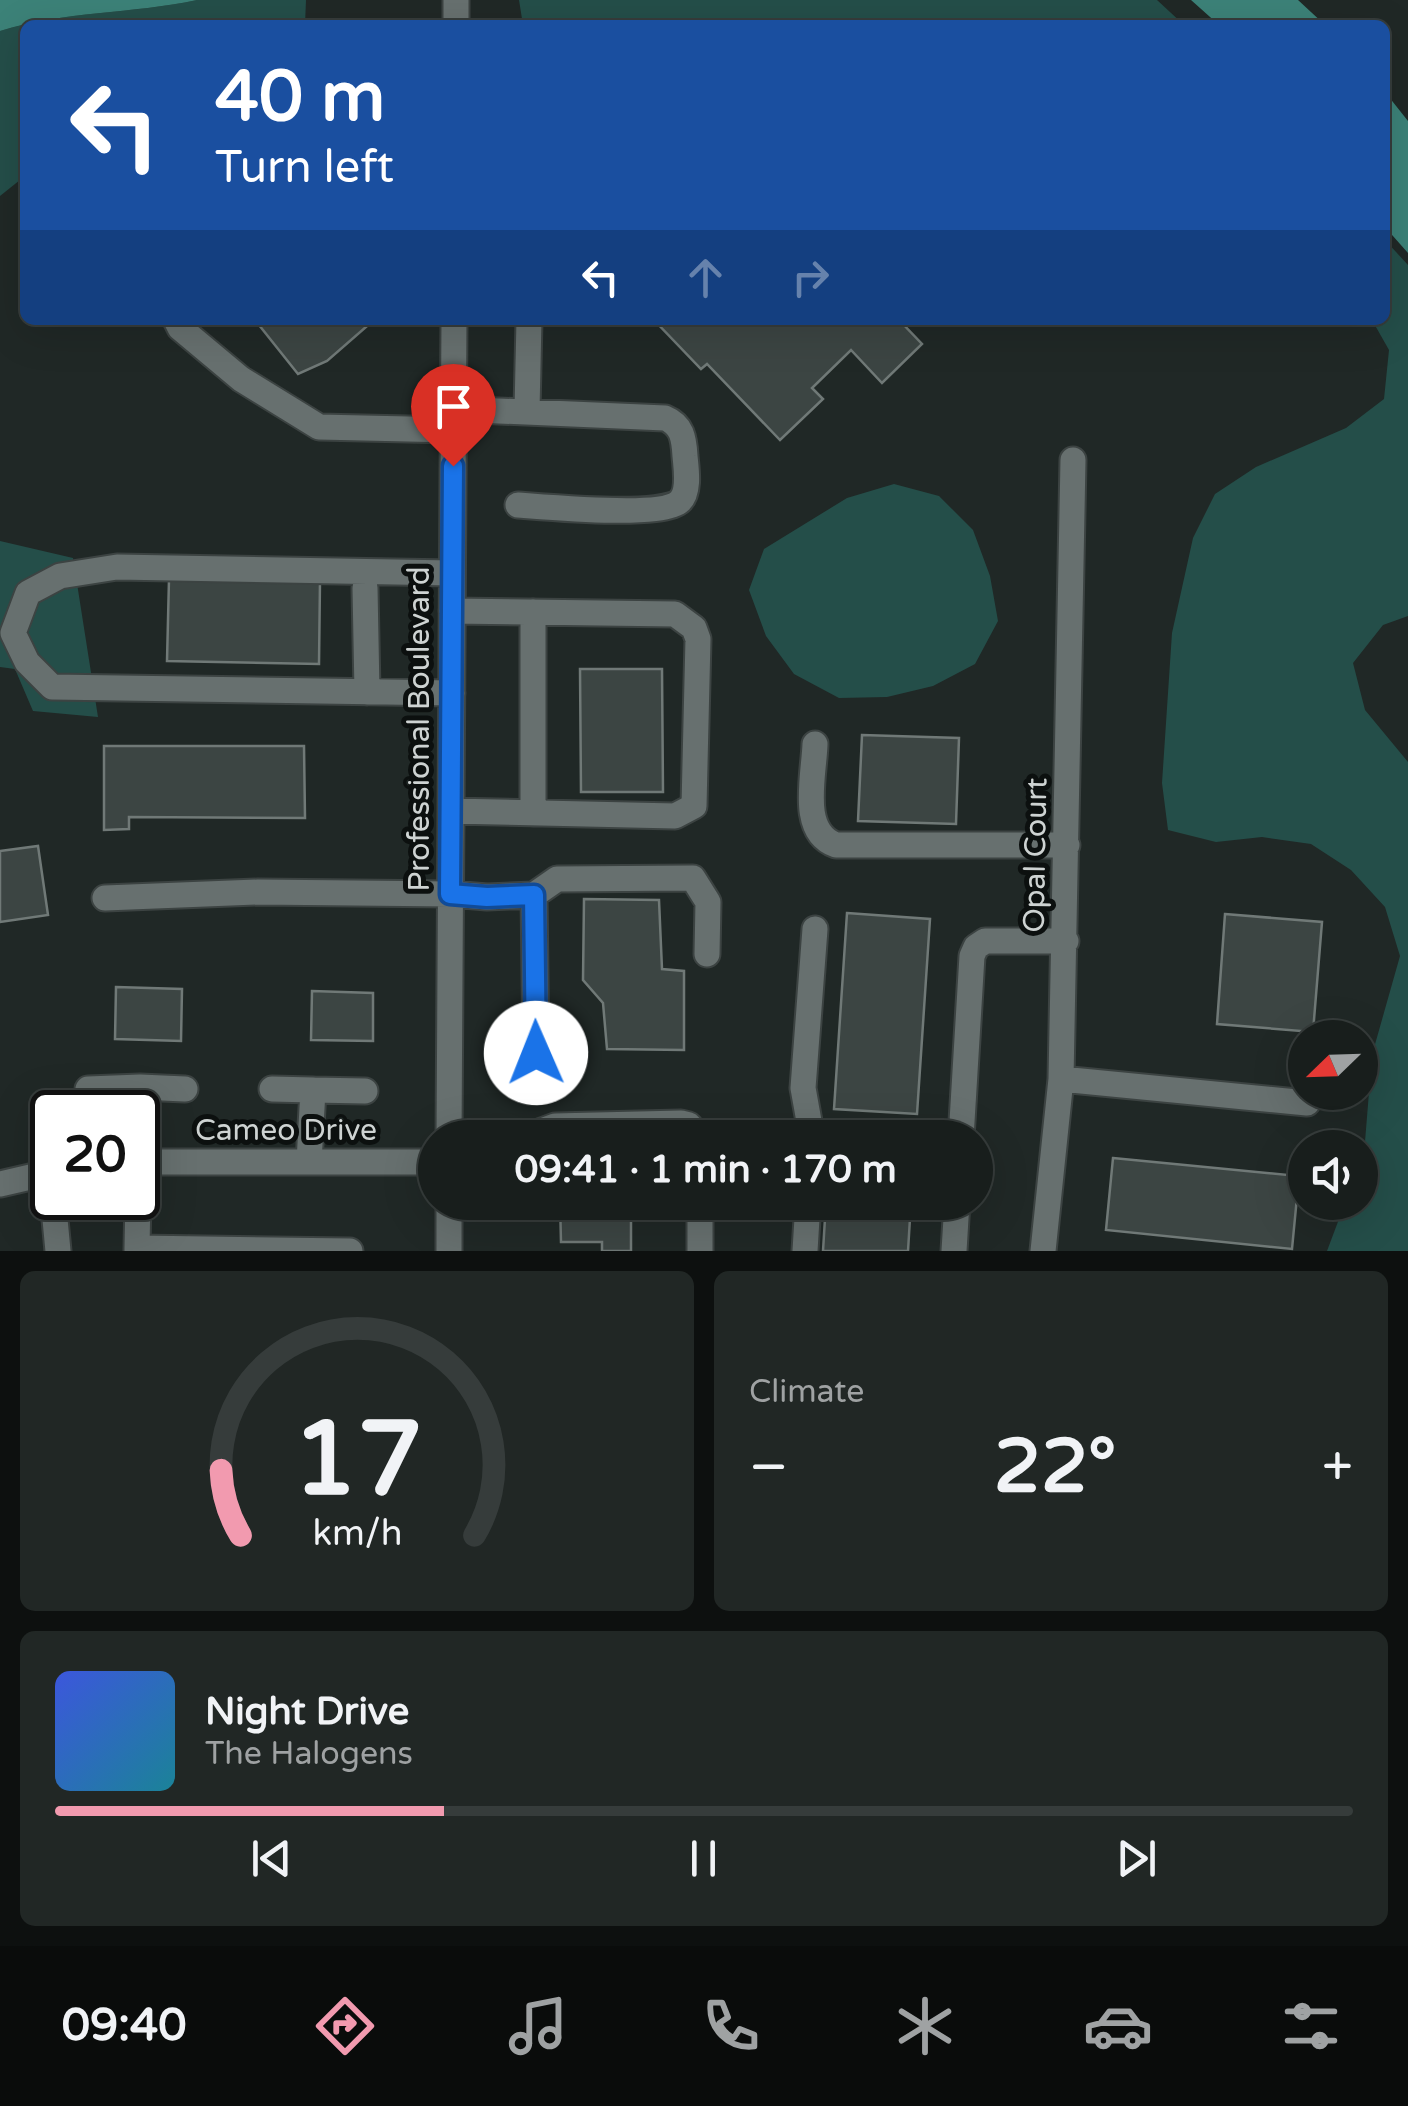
<!DOCTYPE html>
<meta charset="utf-8">
<style>
body{margin:0;font-family:"Varela Round",sans-serif;background:#212725;color:#f1f3f6;height:100vh;display:flex;flex-direction:column;font-size:38px;white-space:nowrap}
*{box-sizing:border-box;margin:0}
p{font-size:32px;color:#9fa2a3}
.icon{flex:none;width:55px;height:55px;fill:none;stroke:currentColor;stroke-width:2;stroke-linecap:round;stroke-linejoin:round}
.map{position:relative;height:1251px;overflow:hidden}
.panel{display:flex;flex-direction:column;gap:20px;padding:20px;background:#0d100f;flex:1}
.panel>*{flex:none}
.banner{position:absolute;left:20px;top:20px;width:1370px;height:305px;border-radius:15px;box-shadow:0 10px 40px #0002,0 0 0 2px #363c3b;background:#1a4fa0;color:#fff;overflow:hidden}
.needle{width:65px;rotate:247deg}
.tools{position:absolute;left:1288px;top:1020px;display:grid;gap:20px}
.tools a{display:grid;place-items:center;width:90px;height:90px;border-radius:50%;background:#181e1c;box-shadow:0 10px 40px #0002,0 0 0 2px #363c3b;font-size:50px}
.speed{position:absolute;left:30px;top:1090px;display:flex;gap:20px;font-size:50px;font-weight:700;text-align:center}
.speed>*{display:grid;place-content:center;width:130px;height:130px;border-radius:50%;background:#181e1c;box-shadow:0 10px 40px #0002,0 0 0 2px #363c3b;line-height:1}
.speed .limit{border:5px solid #111;border-radius:15px;background:#fff;color:#111}
.pin{position:absolute;display:grid;place-items:center;width:85px;height:85px;color:#fff;margin:-102px -42px;border-radius:50% 50% 50% 0;rotate:-45deg;box-shadow:0 0 10px #0007}
.pin .icon{rotate:45deg}
.me{position:absolute;width:110px;margin:-55px;rotate:359deg;stroke-linejoin:round;filter:drop-shadow(0 0 8px #0008)}
.turn{display:flex;align-items:center;gap:35px;height:210px;padding:0 30px;font-size:45px}
.turn .icon{width:130px;height:130px;stroke-width:2.5}
.turn b{display:block;font-size:70px;line-height:85px}
.lanes{display:flex;align-items:center;height:95px;padding:0 30px;background:#0003;justify-content:center;gap:50px;direction:ltr}
.lanes .off{opacity:.35}
.big{font-size:75px;font-weight:700;line-height:1.1}
.panel .card{flex:1;display:flex;flex-direction:column;justify-content:center;gap:15px;min-width:0;padding:0 35px;border-radius:15px;background:#212725}
.panel .dial{align-items:center;gap:0}
.dial svg{height:260px;overflow:visible;fill:none;stroke:#363c3b;stroke-width:7;stroke-linecap:round;text-anchor:middle}
.dial text{fill:#f1f3f6;stroke:none}
.song{display:flex;align-items:center;gap:30px}
.cover{width:120px;height:120px;border-radius:15px;background:linear-gradient(135deg,hsl(230 70% 55%),hsl(190 70% 35%))}
.played{height:10px;border-radius:5px;background:linear-gradient(90deg,#f29aaf 30%,#363c3b 30%)}
.keys{display:flex;justify-content:space-around;direction:ltr}
.heat{display:flex;justify-content:space-between;align-items:center;font-size:55px;direction:ltr}
.panel .tiles{flex:1;display:grid;gap:20px;grid-template-columns:1fr 1fr}
.card:last-child{grid-column:span 2}
.trip{position:absolute;left:418px;top:1120px;width:575px;height:100px;border-radius:50px;background:#181e1c;box-shadow:0 10px 40px #0002,0 0 0 2px #363c3b;font-weight:700;line-height:100px;text-align:center}
.menu{display:flex;height:160px;justify-content:space-around;align-items:center;background:#0a0c0b;color:#9fa2a3}
.menu .icon{width:70px;height:70px}
.menu .active{color:#f29aaf}
.menu b{font-size:45px;color:#f1f3f6}
.map>svg:first-child{display:block}
.green{fill:#244e49}
.water{fill:#3c8278}
.building{fill:#3c4543;stroke:#707977;stroke-width:2.5}
.lines{fill:none;stroke-linecap:round;stroke-linejoin:round}
.minor-casing{stroke:#3c4342;stroke-width:29}
.minor{stroke:#67706f;stroke-width:25}
.route-casing{stroke:#114b97;stroke-width:25}
.route{stroke:#1a73e8;stroke-width:18}
.labels{text-anchor:middle;stroke-width:10;stroke-linejoin:round;paint-order:stroke}
.street-label{font-size:30px;fill:#ced3d2;stroke:#0c100f}
</style>
<div class="map">
<svg width="1408" height="1251" viewBox="0 0 1408 1251">
<rect width="100%" height="100%" fill="#202826"/>
<path class="green" d="M197,0h109l-1,25h-280v151l-25,20v-165c64,-20 132,-17 197,-31z
M519,0h638l27,25h-661z
M1385,240l23,25v351l-25,9 -30,38 12,47 43,52v489h-81l18,-48 15,-1v-38l4,-10 8,-99 28,-99 -15,-49 -34,-37 -40,-26 -49,-7 -46,5 -48,-12 -6,-47 10,-150 21,-95 22,-44 41,-27 90,-39 38,-29 5,-49 -17,-30h13z
M894,484l45,12 34,34 17,46 8,45 -23,43 -42,22 -46,11 -48,1 -45,-24 -28,-38 -17,-46 15,-41 83,-51z
M0,541l73,17 25,159 -65,-6 -18,-42 -15,-2z"/>
<path class="water" d="M0,0h197c-65,14 -133,11 -197,31z
M1191,0h107l27,25h-106z
M1385,92l23,29v132l-23,-26z"/>
<path class="building" d="M255,320h119l-47,41 -29,13z
M654,320h245l23,24 -40,39 -31,-33 -39,38 11,11 -43,41 -73,-76 -6,5z
M169,579l151,2 -1,83 -152,-3z
M580,669h82l1,123h-82z
M862,735l97,3 -3,86 -98,-3z
M104,746h200l1,72 -176,-1v12l-25,1z
M38,846l10,69 -48,7v-71z
M584,899l75,1 3,69 22,2v79l-77,-1 -4,-46 -20,-23z
M847,913l83,6 -13,195 -83,-5z
M1225,914l97,8 -9,110 -96,-8z
M116,987l66,2 -1,52 -66,-2z
M312,991l61,2v48l-62,-1z
M830,1133l80,5h-81z
M1113,1158l186,18 -7,73 -186,-19z
M560,1202h71v49h-29v-9h-41z
M826,1202h85l-3,49h-85z"/>
<g class="lines">
<g class="minor-casing">
<path id="minor" d="M456,0v25
M176,320l4,8 61,51 78,48 134,3
M453,409l212,9c17,7 19,20 20,38 1,12 5,35 -5,45 -17,17 -134,6 -162,4
M527,410l2,-90
M365,588l2,104
M452,693l-400,-6 -25,-25 -14,-29 15,-40 32,-17 57,-9 335,6
M815,744c-1,32 -16,88 21,101h231
M451,811l224,5 19,-10 4,-167 -4,-11 -19,-14 -223,-3
M533,813v-201
M534,895l2,158
M105,898l153,-6 193,2 36,3 47,-2 23,-16 136,-1 15,24 -1,52
M1061,1079l246,24
M88,1089l52,-2
M272,1089l41,1
M449,1138l5,-818
M523,1138l32,-12 126,-3 8,2 10,13
M812,1138l-9,-50 12,-159
M961,1138l11,-182 4,-9 9,-6h81
M138,1162h297
M309,1162l4,-72 52,1
M0,1184l52,-12
M53,1198l5,53
M137,1248l3,-161 45,2
M137,1251v-3l213,3
M449,1251v-49
M700,1251v-49
M805,1251l3,-49
M954,1251l3,-49
M1043,1251l18,-172 12,-619"/>
</g>
<use href="#minor" class="minor"/>
</g>
<g class="lines">
<g class="route-casing">
<path id="route" d="M453,466l-3,428 37,3 47,-2 2,158"/>
</g>
<use href="#route" class="route"/>
</g>
<g class="labels">
<g class="street-label">
<text transform="translate(419 729) rotate(-90)" y="10">Professional Boulevard</text>
<text transform="translate(1035 855) rotate(-89)" y="10">Opal Court</text>
<text x="286" y="1140">Cameo Drive</text>
</g>
</g>
</svg>
<div class="tools">
<a><svg class="needle" viewBox="-14 -14 28 28"><path d="M0-13l5 13h-10z" fill="#e53935"/><path d="M0 13l5-13h-10z" fill="#9fa2a3"/></svg></a>
<a><svg class="icon" aria-label="sound" viewBox="0 0 24 24"><path d="M4 9h4l5-4v14l-5-4H4zM17 9q2 3 0 6"/></svg></a>
</div>
<div class="speed"><div class="limit">20</div></div>
<div class="pin" style="left:453px;top:466px;background:#d93025"><svg class="icon" aria-label="arrive" viewBox="0 0 24 24"><path d="M6 21V4h12l-3 4 3 4H6"/></svg></div>
<svg class="me" style="left:536px;top:1053px" viewBox="-20 -20 40 40"><circle r="19" fill="#fff"/><path d="M0-13L10 11 0 6-10 11z" fill="#1a73e8"/></svg>
<div class="trip">09:41 · 1 min · 170 m</div>
<div class="banner">
<div class="turn"><svg class="icon" aria-label="left" viewBox="0 0 24 24"><path d="M17 20v-9H6M10 6l-5 5 5 5"/></svg><div><b>40 m</b>Turn left</div></div>
<div class="lanes"><svg class="icon" aria-label="left" viewBox="0 0 24 24"><path d="M17 20v-9H6M10 6l-5 5 5 5"/></svg><svg class="icon off" aria-label="ahead" viewBox="0 0 24 24"><path d="M12 20V5M6 11l6-6 6 6"/></svg><svg class="icon off" aria-label="right" viewBox="0 0 24 24"><path d="M7 20v-9h11M14 6l5 5-5 5"/></svg></div>
</div>
</div>
<section class="panel">
<div class="tiles">
<div class="card dial"><svg viewBox="0 0 100 80">
<path d="M14 69A42 42 0 1 1 86 69"/>
<path d="M14 69A42 42 0 0 1 8 49" stroke="#f29aaf"/>
<text x="50" y="56" font-size="32" font-weight="700">17</text>
<text x="50" y="72" font-size="11">km/h</text>
</svg></div>
<div class="card"><p>Climate</p>
<div class="heat"><a>−</a><b class="big">22°</b><a>+</a></div>
</div>
<div class="card">
<div class="song"><i class="cover"></i><div><b>Night Drive</b><p>The Halogens</p></div></div>
<div class="played"></div>
<div class="keys"><svg class="icon" aria-label="previous" viewBox="0 0 24 24"><path d="M18 5L8 12l10 7zM5 5v14"/></svg><svg class="icon" aria-label="pause" viewBox="0 0 24 24"><path d="M8 5v14M16 5v14"/></svg><svg class="icon" aria-label="next" viewBox="0 0 24 24"><path d="M6 5l10 7-10 7zM19 5v14"/></svg></div>
</div>
</div>
</section>
<nav class="menu">
<b>09:40</b>
<svg class="icon active" aria-label="directions" viewBox="0 0 24 24"><path d="M12 3l9 9-9 9-9-9zM9 14v-3h6M13 9l2 2-2 2"/></svg>
<svg class="icon" aria-label="music" viewBox="0 0 24 24"><path d="M9 18V5l10-2v13"/><circle cx="6" cy="18" r="3"/><circle cx="16" cy="16" r="3"/></svg>
<svg class="icon" aria-label="phone" viewBox="0 0 24 24"><path d="M5 4h4l2 5-3 2q2 4 5 5l2-3 5 2v4C11 20 4 13 5 4z"/></svg>
<svg class="icon" aria-label="climate" viewBox="0 0 24 24"><path d="M12 3v18M4 7l16 10M4 17L20 7"/></svg>
<svg class="icon" aria-label="car" viewBox="0 0 24 24"><path d="M5 17H2v-5l4-1 3-4h7l3 4 3 1v5h-3M9 17h6M6 11h13"/><circle cx="7" cy="17" r="2"/><circle cx="17" cy="17" r="2"/></svg>
<svg class="icon" aria-label="filters" viewBox="0 0 24 24"><path d="M4 7h16M4 17h16"/><circle cx="9" cy="7" r="2"/><circle cx="15" cy="17" r="2"/></svg>
</nav>
